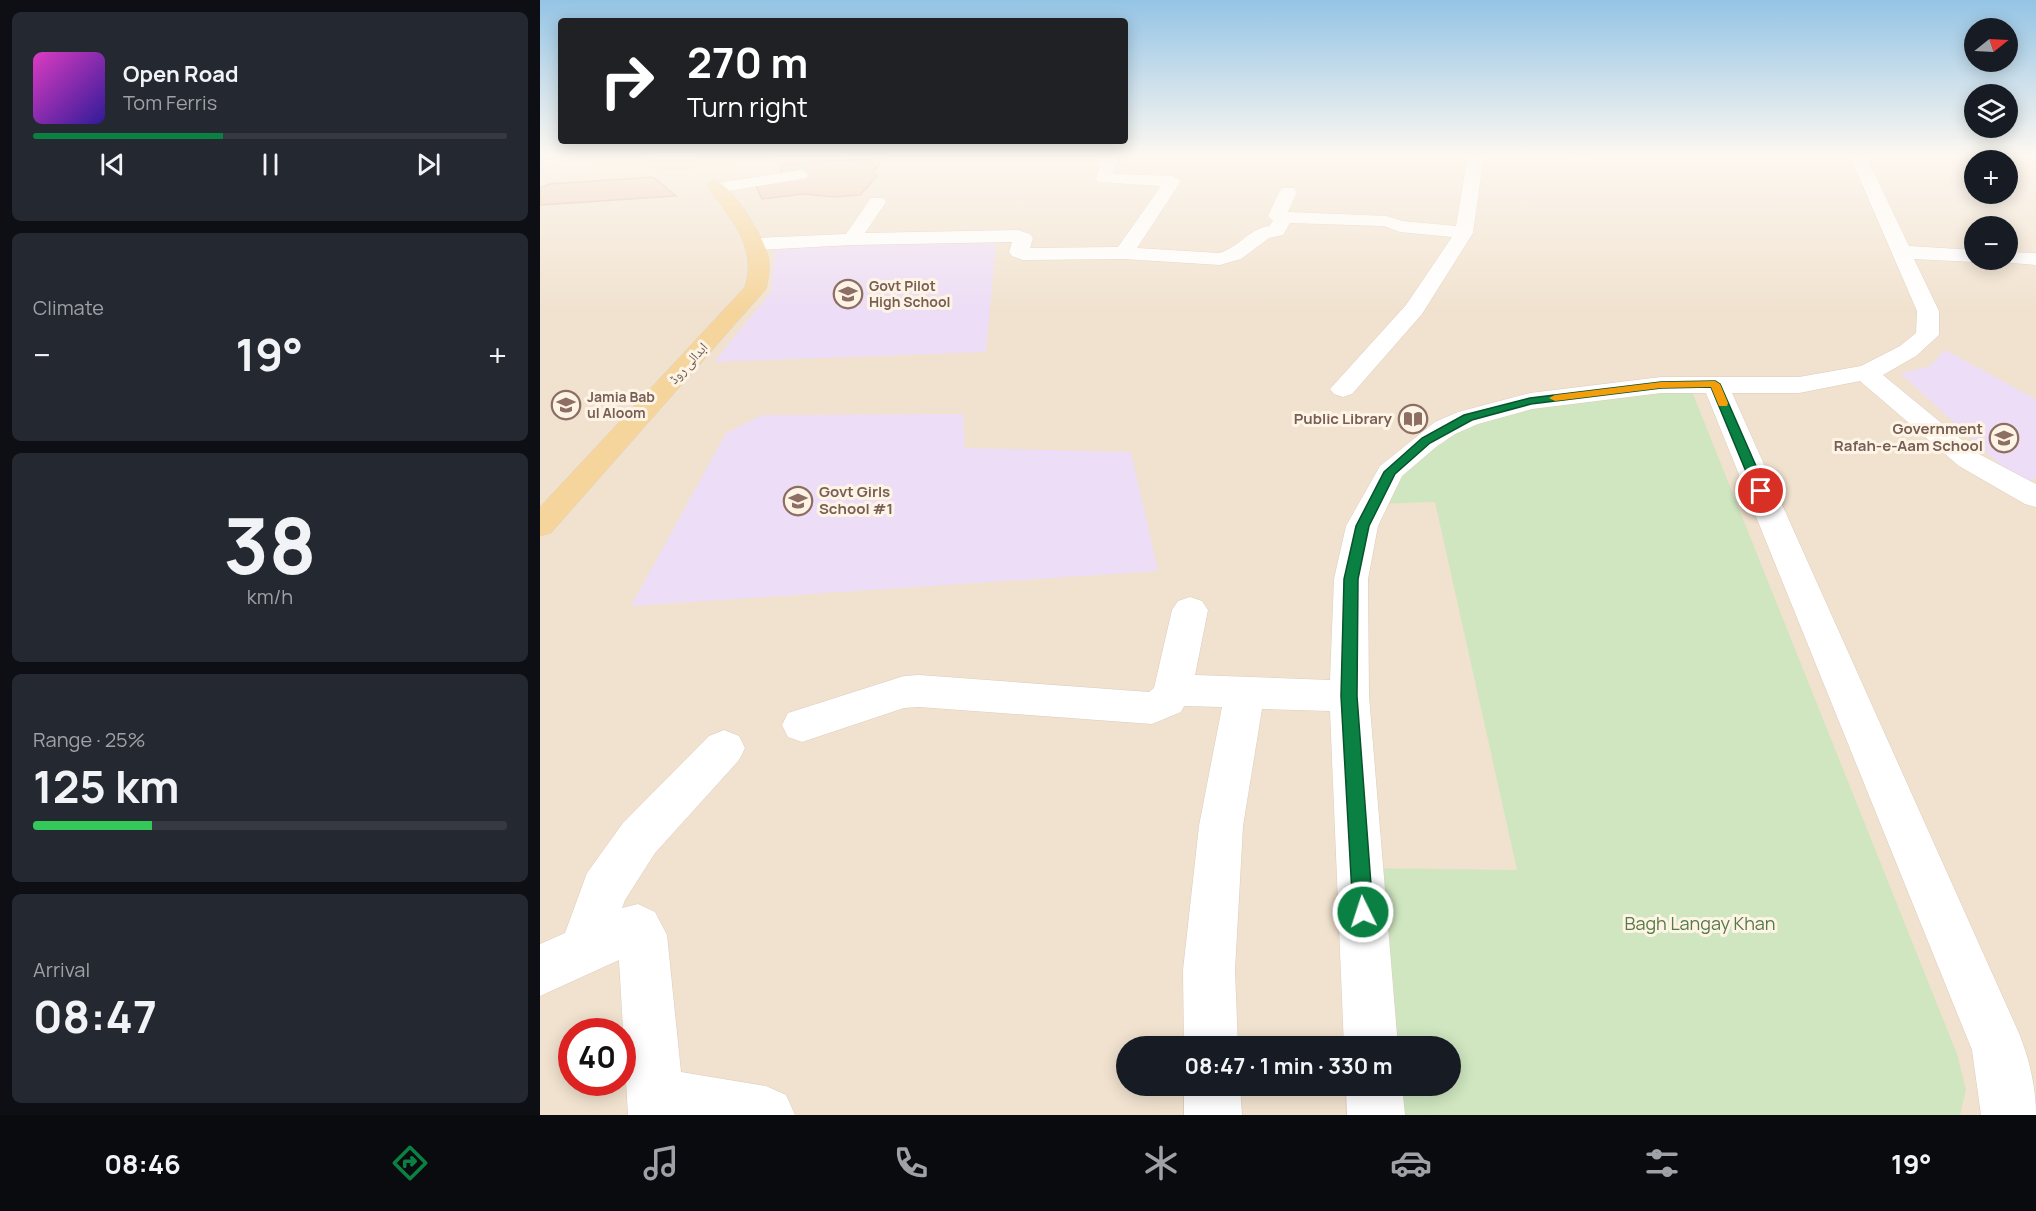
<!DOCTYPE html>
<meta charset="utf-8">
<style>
body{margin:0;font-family:Manrope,"Noto Naskh Arabic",sans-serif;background:#242831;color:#f1f3f6;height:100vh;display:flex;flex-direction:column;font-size:22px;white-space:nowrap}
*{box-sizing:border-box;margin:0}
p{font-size:20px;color:#9ea1a6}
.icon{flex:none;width:33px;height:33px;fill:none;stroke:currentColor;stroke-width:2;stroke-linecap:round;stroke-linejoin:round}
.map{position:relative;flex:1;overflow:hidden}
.details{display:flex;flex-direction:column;gap:12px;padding:12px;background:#0d0f14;width:540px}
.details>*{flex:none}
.top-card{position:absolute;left:18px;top:18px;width:570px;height:126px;border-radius:6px;box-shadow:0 3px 15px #0003;background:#202124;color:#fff;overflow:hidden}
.needle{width:39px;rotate:72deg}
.tools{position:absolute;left:1424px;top:18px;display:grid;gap:12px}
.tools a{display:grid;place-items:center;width:54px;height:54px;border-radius:50%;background:#171b24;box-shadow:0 3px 15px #0003;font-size:30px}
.speed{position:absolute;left:18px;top:1018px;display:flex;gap:12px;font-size:30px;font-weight:700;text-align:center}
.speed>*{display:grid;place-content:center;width:78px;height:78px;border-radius:50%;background:#171b24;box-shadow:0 3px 15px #0003;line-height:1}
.speed .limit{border:9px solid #d22;background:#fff;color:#111}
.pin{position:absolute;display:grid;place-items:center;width:51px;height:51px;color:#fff;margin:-26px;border:3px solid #fff;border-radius:50%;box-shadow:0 2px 6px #0007}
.me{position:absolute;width:66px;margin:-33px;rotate:356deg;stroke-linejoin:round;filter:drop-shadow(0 0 4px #0008)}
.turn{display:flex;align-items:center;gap:21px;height:126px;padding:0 30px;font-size:27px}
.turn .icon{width:78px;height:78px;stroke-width:2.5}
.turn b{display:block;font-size:42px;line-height:51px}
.big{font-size:45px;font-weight:700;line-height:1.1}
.details .tile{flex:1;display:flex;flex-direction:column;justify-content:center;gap:9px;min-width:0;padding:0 21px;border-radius:9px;background:#242831}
.details .dial{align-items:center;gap:0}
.dial b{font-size:78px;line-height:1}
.song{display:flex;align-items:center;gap:18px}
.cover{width:72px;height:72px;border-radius:9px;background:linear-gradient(135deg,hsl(310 70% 55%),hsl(250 70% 35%))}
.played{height:6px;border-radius:3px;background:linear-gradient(90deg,#0b8043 40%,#363941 40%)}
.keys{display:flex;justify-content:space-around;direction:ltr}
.heat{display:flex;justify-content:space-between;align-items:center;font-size:33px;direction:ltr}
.charge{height:9px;border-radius:4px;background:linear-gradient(90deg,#34c759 25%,#363941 0)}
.trip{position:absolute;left:576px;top:1036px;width:345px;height:60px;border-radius:30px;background:#171b24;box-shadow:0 3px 15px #0003;font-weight:700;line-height:60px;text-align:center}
.tab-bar{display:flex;height:96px;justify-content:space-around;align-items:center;background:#090b0e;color:#9ea1a6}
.tab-bar .icon{width:42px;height:42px}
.tab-bar .active{color:#0b8043}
.tab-bar b{font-size:27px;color:#f1f3f6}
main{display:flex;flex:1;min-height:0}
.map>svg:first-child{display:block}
.residential{fill:#f1e2cf;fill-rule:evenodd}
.education{fill:#edddf6}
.green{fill:#cfe6c0}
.building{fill:#edcfba;stroke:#deb69b;stroke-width:1.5}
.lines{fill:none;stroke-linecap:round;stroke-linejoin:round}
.minor-casing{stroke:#ddccbd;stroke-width:1}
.major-casing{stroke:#d9d3d0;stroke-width:1}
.minor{fill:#fff;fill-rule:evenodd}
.major{fill:#f5d59c;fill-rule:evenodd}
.route{fill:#0b8043;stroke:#07532c;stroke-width:1.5}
.slow{fill:#f59e0b}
.labels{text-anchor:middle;stroke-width:6;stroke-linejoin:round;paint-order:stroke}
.far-education-label{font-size:14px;font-weight:bold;fill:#785e54;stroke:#fdf4e5;text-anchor:start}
.far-street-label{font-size:14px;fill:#6e574a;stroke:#fdf4e5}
.education-label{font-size:15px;font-weight:bold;fill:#785e54;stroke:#fdf4e5;text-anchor:end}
.near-park-label{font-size:18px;fill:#547a45;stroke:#fdf4e5}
</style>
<main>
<section class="details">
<div class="tile">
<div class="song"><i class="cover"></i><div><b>Open Road</b><p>Tom Ferris</p></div></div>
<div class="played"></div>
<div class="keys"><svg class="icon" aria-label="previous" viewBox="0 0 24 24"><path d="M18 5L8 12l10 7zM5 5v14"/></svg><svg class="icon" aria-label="pause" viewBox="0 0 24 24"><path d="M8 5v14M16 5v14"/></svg><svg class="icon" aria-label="next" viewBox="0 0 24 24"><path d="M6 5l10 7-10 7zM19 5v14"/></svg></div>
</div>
<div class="tile"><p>Climate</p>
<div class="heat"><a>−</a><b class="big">19°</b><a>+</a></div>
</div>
<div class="tile dial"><b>38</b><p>km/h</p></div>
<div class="tile"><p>Range · 25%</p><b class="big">125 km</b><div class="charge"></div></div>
<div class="tile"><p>Arrival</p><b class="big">08:47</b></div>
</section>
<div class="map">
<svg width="1496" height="1115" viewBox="0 0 1496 1115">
<rect width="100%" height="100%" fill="#faf0e0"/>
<path class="residential" d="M0,154h1496v961h-1496zM1434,160h33v34h-33zM1434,226h33v34h-33zM32,1032h50v51h-50zM586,1047h324v39h-324z"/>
<path class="education" d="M456,242l-10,110 -272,10 57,-70 4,-44z
M1405,350l91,49v79l-15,6 -121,-111 29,-6z
M423,414l2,34 166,4 27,119 -527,35 95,-173 36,-18z"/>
<path class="green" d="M1149,384l268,670 9,36 -6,25h-584l-2,-29h76v-39h-79l-11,-179 157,2 -82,-368 -61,2 16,-32 78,-54z"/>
<path class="building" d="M343,158l-10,15 4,3 -17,19 -25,2 -32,-3 -41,5 -9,-19 28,-3v-13z
M113,177l23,19 -136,9v-17l10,-4z"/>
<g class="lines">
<g class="minor-casing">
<path id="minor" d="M563,154h16l-6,20 60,2 8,5 -44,67 82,5c19,-5 30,-24 50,-27l4,-5 -5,-5 11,-24 3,-4h12l3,4 -9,20 98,4 17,5 53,5 11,-66 5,-6h16l-5,7 -10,72 -51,81 -70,80 -9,3 -9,-3 -4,-5 76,-84 46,-68 -52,-5 -16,-6 -94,-3 -7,12 -14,3 -28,21 -21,6 -96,-6 -101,1 -11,-4 -3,-4 3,-10 -160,3 -95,5 -7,-2 -3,-4 3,-4 7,-2 89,-4 25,-36h12l3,4 -21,31 153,-3 12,4 3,4 -3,10 88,-1 43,-61 -63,-4 -2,-3z
M1022,154h24l8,5 -8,5 -21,-7z
M1309,154h16l44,92 65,4v10h7l-7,2 -60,-3 25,52v24l-23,21 -33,19 96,79 57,30v23l-11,-3 -66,-38 -99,-85 -61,12h-67l286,638c11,26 18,56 18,84h-55l-9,-65 -266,-657h-45l-129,16 -54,15 -23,10 -19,13 -34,29 -24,50 -10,53 1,117 29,351h-54l-14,-336 -68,-2 -19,117 -8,144 3,77h-54l-1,-77 16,-144 23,-119 -38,-1 -3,6 -29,12 -233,-17 -15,1 -102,34 -14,-5 -6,-12 6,-12 116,-37 15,-1 230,17 5,-4 18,-78 6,-9 12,-4 12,4 6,9 -13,65 135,5 4,-101 12,-53 34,-60 55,-44 23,-10 72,-19 131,-16h138l62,-11 39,-20 16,-13 1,-22z
M260,170l6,2 2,3 -2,3 -89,15 -8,-5 8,-5z
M1467,252l29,1v12l-36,-3 -2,-2h9z
M184,730l15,6 6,12 -6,12 -84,93 -30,47 -3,8 16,-4 17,8 12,23 14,137 85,14 20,9 9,20h-167l-9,-155 -79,36v-52l25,-11 22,-60 36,-50 86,-87z
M644,1086h56l2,29h-58z
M806,1086h56l3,29h-58z"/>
</g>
<g class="major-casing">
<path id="major" d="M0,154h59l79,6 55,-6h46l-8,5 -93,11 -135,-11 -3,-1z
M174,180c19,5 53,61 55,81 1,10 -1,19 -3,28l-215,244 -11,3v-29l205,-220c13,-43 -17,-70 -39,-102z"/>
</g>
<use href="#minor" class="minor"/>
<use href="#major" class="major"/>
</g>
<linearGradient id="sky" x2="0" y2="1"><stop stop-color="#94c4e5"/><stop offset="0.5" stop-color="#fdf8f1"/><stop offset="1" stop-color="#fdf8f1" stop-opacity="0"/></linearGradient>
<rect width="1496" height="310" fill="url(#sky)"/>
<path class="route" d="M1175,381l5,3 47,107 -2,3h-9l-2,-3 -43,-104 -50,1 -130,16 -59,16 -42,23 -35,31 -26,52 -11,53 -1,117 16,216 -3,8 -7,2 -7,-2 -3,-8 -12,-216 3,-117 12,-53 28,-54 38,-34 42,-23 66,-17 131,-16z"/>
<path class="slow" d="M1175,381l5,3 8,19 -1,3h-8l-8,-19 -50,1 -106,13 -6,-3 6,-3 106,-13z"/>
<defs>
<g id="school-ring" transform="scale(1.5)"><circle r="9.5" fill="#fdf4e5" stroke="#8d6e63" stroke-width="1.5"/><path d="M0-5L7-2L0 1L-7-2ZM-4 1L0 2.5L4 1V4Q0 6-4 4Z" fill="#8d6e63"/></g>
<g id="library-ring" transform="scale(1.5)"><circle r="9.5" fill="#fdf4e5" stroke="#8d6e63" stroke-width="1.5"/><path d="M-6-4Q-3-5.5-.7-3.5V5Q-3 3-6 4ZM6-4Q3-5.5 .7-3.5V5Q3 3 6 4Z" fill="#8d6e63"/></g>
<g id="university-ring" transform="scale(1.5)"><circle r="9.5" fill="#fdf4e5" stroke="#8d6e63" stroke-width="1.5"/><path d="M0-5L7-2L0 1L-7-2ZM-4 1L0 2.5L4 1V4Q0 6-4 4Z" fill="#8d6e63"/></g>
</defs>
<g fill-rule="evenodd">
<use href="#school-ring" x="308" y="294"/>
<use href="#school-ring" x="26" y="405"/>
<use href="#library-ring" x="873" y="419"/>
<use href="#university-ring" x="1464" y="438"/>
<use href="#school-ring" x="258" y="501"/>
</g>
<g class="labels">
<g class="far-education-label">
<text x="329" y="291">Govt Pilot<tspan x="329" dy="16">High School</tspan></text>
<text x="47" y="402">Jamia Bab<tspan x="47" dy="16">ul Aloom</tspan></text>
</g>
<g class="far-street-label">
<text transform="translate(148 363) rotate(-48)" y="5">ابدالی روڈ</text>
</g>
<g class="education-label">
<text x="852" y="424">Public Library</text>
<text x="1443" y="434">Government<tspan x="1443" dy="17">Rafah-e-Aam School</tspan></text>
<text x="279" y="497" text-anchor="start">Govt Girls<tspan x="279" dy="17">School #1</tspan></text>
</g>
<g class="near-park-label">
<text x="1160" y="930">Bagh Langay Khan</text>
</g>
</g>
</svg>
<div class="tools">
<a><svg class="needle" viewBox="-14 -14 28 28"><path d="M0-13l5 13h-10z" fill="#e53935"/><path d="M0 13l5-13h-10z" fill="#9ea1a6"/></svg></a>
<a><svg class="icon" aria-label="layers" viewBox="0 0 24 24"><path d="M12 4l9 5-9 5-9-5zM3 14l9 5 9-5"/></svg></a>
<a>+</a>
<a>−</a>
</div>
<div class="speed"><div class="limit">40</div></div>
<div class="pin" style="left:1221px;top:491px;background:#d93025"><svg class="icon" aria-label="arrive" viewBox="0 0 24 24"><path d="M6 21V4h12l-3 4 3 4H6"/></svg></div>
<svg class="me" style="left:823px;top:912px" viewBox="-20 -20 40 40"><circle r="17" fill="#0b8043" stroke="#fff" stroke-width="3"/><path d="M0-11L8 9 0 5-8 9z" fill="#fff"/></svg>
<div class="trip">08:47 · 1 min · 330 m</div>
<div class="top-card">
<div class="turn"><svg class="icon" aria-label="right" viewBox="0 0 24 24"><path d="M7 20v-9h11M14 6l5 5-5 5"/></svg><div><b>270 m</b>Turn right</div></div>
</div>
</div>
</main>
<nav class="tab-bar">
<b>08:46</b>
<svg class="icon active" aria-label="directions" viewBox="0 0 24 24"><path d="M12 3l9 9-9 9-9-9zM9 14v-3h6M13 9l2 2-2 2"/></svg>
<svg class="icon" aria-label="music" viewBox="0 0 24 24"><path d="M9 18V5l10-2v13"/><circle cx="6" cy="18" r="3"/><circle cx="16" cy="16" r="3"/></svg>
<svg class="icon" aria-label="phone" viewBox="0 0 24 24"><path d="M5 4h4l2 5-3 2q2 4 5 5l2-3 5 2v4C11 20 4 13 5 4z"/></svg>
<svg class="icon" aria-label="climate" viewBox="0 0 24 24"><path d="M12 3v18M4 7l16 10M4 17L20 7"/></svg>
<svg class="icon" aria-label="car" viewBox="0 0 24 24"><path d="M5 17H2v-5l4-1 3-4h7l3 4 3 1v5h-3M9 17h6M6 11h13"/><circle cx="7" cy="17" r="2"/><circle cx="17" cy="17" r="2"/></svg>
<svg class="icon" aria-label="filters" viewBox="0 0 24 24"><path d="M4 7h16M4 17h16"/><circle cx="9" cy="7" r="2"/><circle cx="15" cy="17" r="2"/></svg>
<b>19°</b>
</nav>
